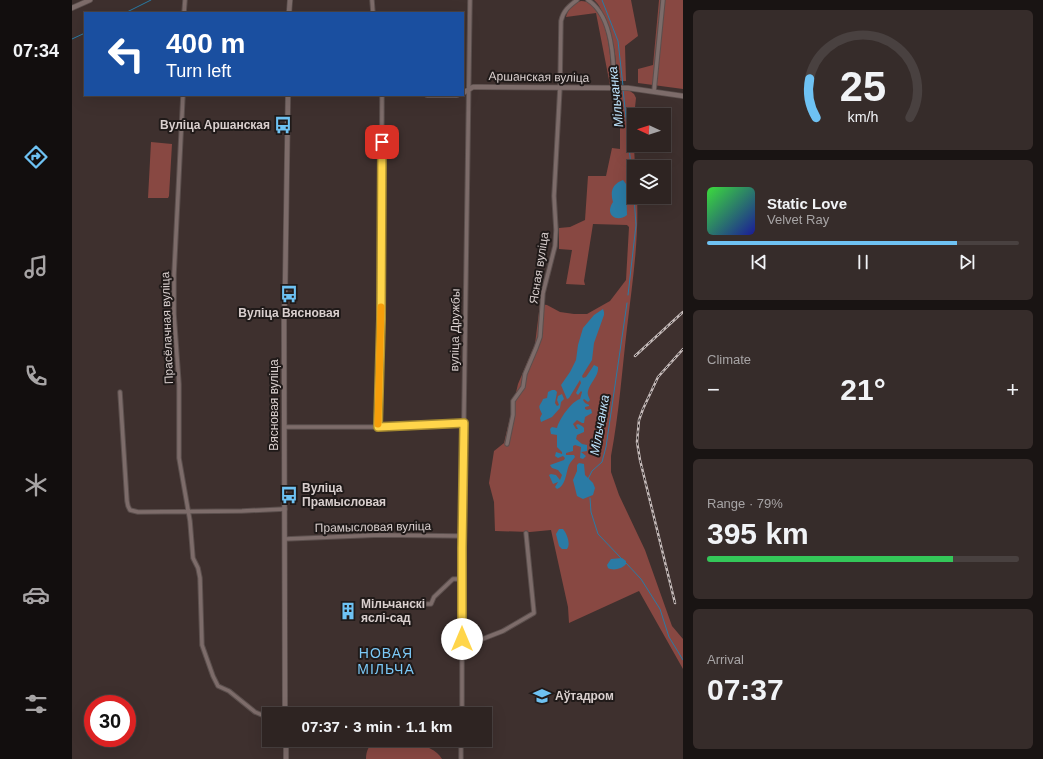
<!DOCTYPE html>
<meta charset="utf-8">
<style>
body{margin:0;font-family:Helvetica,sans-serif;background:#362c2a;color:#f1f3f6;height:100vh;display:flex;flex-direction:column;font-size:15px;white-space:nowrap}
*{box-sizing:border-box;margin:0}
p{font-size:13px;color:#a7a4a5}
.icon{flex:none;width:22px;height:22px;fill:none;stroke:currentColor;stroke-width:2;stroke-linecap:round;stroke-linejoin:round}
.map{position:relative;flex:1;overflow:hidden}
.drawer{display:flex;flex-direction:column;gap:10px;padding:10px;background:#191413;width:360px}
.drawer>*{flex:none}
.hud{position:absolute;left:12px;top:12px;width:380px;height:84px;border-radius:0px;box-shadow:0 4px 16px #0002,0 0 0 1px #494140;background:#1a4fa0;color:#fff;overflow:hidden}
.needle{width:26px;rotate:273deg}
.buttons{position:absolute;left:555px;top:108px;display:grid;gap:8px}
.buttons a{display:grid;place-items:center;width:44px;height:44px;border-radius:0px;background:#2e2422;box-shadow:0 4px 16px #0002,0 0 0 1px #494140;font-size:20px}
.speed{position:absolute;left:12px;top:695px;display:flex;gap:8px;font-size:20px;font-weight:700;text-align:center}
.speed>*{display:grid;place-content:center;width:52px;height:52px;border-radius:50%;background:#2e2422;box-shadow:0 4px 16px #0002,0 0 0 1px #494140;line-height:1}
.speed .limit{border:6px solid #d22;background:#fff;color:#111}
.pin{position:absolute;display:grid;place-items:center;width:34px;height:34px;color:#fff;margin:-17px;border-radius:8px;box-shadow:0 2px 6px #0006}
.me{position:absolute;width:44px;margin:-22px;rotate:0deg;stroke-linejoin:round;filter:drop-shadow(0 0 3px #0008)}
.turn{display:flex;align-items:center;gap:14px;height:84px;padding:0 16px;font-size:18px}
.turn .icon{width:52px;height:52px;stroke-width:2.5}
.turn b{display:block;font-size:28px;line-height:34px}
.big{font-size:30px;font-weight:800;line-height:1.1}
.drawer .tile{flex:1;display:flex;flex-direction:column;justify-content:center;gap:6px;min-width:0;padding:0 14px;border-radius:6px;background:#362c2a}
.drawer .dial{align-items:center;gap:0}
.dial svg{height:104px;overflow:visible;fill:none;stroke:#494140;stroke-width:7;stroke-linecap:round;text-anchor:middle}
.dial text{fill:#f1f3f6;stroke:none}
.song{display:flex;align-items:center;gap:12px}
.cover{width:48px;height:48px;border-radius:6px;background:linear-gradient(135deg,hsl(120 70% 55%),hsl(240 70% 35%))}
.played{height:4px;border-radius:2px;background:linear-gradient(90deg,#6ec2f3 80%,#494140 80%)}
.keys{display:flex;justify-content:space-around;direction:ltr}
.heat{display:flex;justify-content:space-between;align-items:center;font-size:22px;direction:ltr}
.charge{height:6px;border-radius:3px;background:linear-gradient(90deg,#34c759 79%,#494140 0)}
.trip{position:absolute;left:190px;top:707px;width:230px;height:40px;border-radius:0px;background:#2e2422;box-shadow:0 4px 16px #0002,0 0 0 1px #494140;font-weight:800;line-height:40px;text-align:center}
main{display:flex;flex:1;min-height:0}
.menu{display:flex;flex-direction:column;width:72px;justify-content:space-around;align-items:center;background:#120e0e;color:#a7a4a5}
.menu .icon{width:28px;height:28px}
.menu .current{color:#6ec2f3}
.menu b{font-size:18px;color:#f1f3f6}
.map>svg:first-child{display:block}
.green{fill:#884842}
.water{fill:#2a7ba5}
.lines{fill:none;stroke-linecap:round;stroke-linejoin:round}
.stream{stroke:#2a7ba5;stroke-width:1}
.minor-casing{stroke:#5b4f4d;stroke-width:5.5}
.tertiary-casing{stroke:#5b4f4d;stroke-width:6}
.minor{stroke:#7d6c6a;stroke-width:3.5}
.tertiary{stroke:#7d6c6a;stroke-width:4.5}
.rail-casing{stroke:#c6bbba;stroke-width:2.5}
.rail{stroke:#201a19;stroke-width:1;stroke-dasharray:3;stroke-linecap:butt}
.route-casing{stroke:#a68a30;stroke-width:10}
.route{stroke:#ffd54a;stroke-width:7}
.slow{stroke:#f59e0b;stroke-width:7}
.labels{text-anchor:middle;stroke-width:4;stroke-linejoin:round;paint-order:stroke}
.street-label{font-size:12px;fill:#d9cfce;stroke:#201a19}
.poi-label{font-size:12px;font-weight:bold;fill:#d9cfce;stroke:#201a19;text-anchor:start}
.water-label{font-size:13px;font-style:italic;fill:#bee4fd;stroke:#201a19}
.quarter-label{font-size:14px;letter-spacing:1px;fill:#7bc8f6;stroke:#201a19}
</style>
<main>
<nav class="menu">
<b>07:34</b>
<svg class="icon current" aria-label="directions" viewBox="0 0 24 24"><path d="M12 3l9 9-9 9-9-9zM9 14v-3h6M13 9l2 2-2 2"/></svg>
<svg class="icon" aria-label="music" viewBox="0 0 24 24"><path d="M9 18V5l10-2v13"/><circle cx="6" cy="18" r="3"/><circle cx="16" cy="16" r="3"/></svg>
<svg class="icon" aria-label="phone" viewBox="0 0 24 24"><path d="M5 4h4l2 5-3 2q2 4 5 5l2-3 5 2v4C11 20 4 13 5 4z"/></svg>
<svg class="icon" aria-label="climate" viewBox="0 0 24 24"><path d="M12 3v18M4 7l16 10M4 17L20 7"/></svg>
<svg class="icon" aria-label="car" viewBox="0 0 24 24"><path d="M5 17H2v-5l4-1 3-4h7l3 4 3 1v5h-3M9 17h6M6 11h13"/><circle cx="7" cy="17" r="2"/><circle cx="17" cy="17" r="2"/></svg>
<svg class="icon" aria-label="filters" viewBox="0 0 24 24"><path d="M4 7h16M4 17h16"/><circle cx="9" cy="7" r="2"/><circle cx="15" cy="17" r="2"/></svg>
</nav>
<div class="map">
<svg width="611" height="759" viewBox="0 0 611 759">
<rect width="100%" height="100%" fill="#3e302e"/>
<path class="green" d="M522,0h37l7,36 -13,10 1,35h-9c-1,-24 -2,-39 -12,-62 -3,-7 -5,-14 -11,-19z
M587,0h24v89l-45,-6v-14l15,-4z
M509,1c29,1 30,62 31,83l-2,1 -14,-72 -30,4c2,-8 7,-14 15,-16z
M545,91h13l4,3 2,4 -3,28 2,41h-1v30h3c2,44 -5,88 -10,131 -5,43 -8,86 -16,128v16l8,23 26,55 27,76 11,13v30l-44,-78 -70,32 -1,-16 -17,-77 -21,2 -35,-1 -1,-29 -5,-19 5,-32 10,-8 14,-59 17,-40 5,-40 7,1 13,7 14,2h13l23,-13 16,-21 3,-53 -2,-2 -34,-1 -9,57 1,4 -19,-1 6,-34 -13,-1v-21l11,-1 15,-7 3,-44h18l6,-28 8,1v-26z
M79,142l21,2 -3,52 -1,2h-20z
M305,740c18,0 55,1 65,19h-76c0,-8 3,-15 11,-19z"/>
<path class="water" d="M551,180l3,4 1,31c-10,8 -23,0 -14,-13 -3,-10 -1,-18 10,-22z
M531,309l1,3v3l-10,28 -2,17 -10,16 1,2 3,-1 8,-12 4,2c1,9 -8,15 -10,24 -1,4 1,6 2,9l-2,2 -4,-3 -1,1 2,3 4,2v1l-4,1v2l2,1 4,-1 1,4 -7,4 -1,6h-2l-5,-3 -4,4 3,5h2l-2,-4 2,-1 4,2 2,2v4l-7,3 -1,4 6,5 5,1v6l-6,1 5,4 -3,3 -3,-1 1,-11 -6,-2 -2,1v5l-7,2v2h8l1,2c-2,3 -5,5 -6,8 -3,7 -3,21 -12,24l-2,-2 3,-5 -5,2 -4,-9 2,-1 5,1 4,5 2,-5 -4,-5 -6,-2 -2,-3 14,-5 1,-2 -2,-2 -5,2 -3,-2 1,-4 6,2v-2l-5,-5v-12l-6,-1 -1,-5 2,-2 5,1c2,-9 15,-27 23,-29l2,-7 -1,-1 -3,4 -2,-2 5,-10 -1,-3 -11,18 -2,1 -6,-14 9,-13 6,-12 2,-15 5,-17 11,-13z
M480,390h3l2,2 -2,11 2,3 2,-1 -2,-5 1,-4 4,-2 2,5 -3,3 -1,6 -8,9 -11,5 -1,-4 2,-4c-5,-10 -2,-7 1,-15l4,-1 1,-6z
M507,463l5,1 1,11 8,8 2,5 -2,7 -10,4 -6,-3 -4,-16 4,-9v-6z
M487,529h4c4,5 8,15 4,20h-5l-3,-3 -3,-12z
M550,558l4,3v3c-4,5 -13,7 -18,4l-1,-3 4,-6z"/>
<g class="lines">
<path class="stream" d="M530,0l16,41 5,45
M53,13l26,-13
M0,39l13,-6
M551,89l11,106
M556,295l8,-70 -2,-28
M516,479l4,-8 10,-9 4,-15 21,-144
M518,498l1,14 7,22 23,24
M554,563l15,16 19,30 9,28 14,23"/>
<g class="minor-casing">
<path id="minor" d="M300,0l1,13
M516,0c25,16 26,62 26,88
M112,13l1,-13
M582,91l9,-91
M111,95l-9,180v39l5,70v74l11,63 3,37 5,10 2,10 2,67 11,31 5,10 11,5 26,21 14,6
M48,392l7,109 1,5 2,4 8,2 104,-1 43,-2
M213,427h93l86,-4
M306,427l3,-108 1,-224
M435,444l6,-29v-14l10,-14 2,-13 11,-26 4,-11 3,-44 12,-47 1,-16 -2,-34 6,-109 1,-66c2,-10 8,-15 16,-21
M213,539l95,-4 82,1
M303,604h56l3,-7 19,-18h9
M390,647l41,-16 31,-18 -8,-80
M390,714v-166l8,-548
M389,759v-19"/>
</g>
<g class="tertiary-casing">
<path id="tertiary" d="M0,8l18,-8
M217,13l1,-13
M391,93l10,-6h6l149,1 55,8
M355,95h30
M213,714l-1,-399 1,-21 3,-199
M214,740v19"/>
</g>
<use href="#minor" class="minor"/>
<use href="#tertiary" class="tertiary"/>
<g class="rail-casing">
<path id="rail" d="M563,356l48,-44
M603,603l-35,-143 -3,-18 2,-22 4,-11 15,-32 25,-28"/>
</g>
<use href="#rail" class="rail"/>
</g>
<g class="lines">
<g class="route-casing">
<path id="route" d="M310,142l-1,177 -3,108 86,-4 -2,125v91"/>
</g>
<use href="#route" class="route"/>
<path class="slow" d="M306,424l3,-117"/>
</g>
<defs>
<g id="bus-bare" transform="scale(1.38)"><path d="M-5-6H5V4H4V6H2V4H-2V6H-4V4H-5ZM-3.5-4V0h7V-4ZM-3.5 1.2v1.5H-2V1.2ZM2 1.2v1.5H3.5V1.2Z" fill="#6ec2f3" stroke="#201a19" stroke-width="2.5" paint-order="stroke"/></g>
<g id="building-bare" transform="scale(1.38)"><path d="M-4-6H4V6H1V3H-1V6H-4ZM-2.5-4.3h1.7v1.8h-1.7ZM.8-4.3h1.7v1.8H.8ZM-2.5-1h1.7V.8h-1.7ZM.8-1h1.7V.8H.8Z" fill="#6ec2f3" stroke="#201a19" stroke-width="2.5" paint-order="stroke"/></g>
<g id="school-bare" transform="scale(1.38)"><path d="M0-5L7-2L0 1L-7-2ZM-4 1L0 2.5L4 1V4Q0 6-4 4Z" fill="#6ec2f3" stroke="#201a19" stroke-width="2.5" paint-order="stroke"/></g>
</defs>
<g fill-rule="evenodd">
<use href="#bus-bare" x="211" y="125"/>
<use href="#bus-bare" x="217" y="294"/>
<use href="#bus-bare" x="217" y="495"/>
<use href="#building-bare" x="276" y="611"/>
<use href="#school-bare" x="470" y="696"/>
</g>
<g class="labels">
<g class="street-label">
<text transform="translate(467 77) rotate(1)" y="4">Аршанская вуліца</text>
<text transform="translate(467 268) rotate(-81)" y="4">Ясная вуліца</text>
<text transform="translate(95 328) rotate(-92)" y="4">Прасёлачная вуліца</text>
<text transform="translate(383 330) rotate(-89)" y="4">вуліца Дружбы</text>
<text transform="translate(202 405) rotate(-90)" y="4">Вясновая вуліца</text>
<text transform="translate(301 527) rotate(-1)" y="4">Прамысловая вуліца</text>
</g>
<g class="poi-label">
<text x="198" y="129" text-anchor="end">Вуліца Аршанская</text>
<text x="217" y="317" text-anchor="middle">Вуліца Вясновая</text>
<text x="230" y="492">Вуліца<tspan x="230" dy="14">Прамысловая</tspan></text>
<text x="289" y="608">Мільчанскі<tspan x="289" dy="14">яслі-сад</tspan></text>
<text x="483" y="700">Аўтадром</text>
</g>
<g class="water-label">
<text transform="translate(543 97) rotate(-96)" y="5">Мільчанка</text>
<text transform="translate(527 425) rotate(-80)" y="5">Мільчанка</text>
</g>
<g class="quarter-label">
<text x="314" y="658">НОВАЯ<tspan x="314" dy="16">МІЛЬЧА</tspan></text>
</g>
</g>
</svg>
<div class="buttons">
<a><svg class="needle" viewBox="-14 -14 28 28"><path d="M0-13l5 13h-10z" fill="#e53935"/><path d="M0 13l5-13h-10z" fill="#a7a4a5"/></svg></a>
<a><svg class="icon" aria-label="layers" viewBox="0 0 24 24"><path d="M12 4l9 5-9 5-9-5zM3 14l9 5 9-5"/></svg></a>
</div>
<div class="speed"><div class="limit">30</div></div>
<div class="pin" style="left:310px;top:142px;background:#d93025"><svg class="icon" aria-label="arrive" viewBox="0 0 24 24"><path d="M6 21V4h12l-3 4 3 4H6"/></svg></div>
<svg class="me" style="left:390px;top:639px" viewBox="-20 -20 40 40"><circle r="19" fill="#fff"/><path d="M0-13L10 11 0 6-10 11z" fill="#ffd54a"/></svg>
<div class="trip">07:37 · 3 min · 1.1 km</div>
<div class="hud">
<div class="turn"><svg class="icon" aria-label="left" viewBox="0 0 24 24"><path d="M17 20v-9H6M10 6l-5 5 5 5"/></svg><div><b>400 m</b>Turn left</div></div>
</div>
</div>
<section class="drawer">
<div class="tile dial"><svg viewBox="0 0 100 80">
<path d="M14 69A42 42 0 1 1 86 69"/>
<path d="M14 69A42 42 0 0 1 9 39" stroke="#6ec2f3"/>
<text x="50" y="56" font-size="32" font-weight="700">25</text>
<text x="50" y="72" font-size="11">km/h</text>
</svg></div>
<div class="tile">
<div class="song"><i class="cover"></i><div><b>Static Love</b><p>Velvet Ray</p></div></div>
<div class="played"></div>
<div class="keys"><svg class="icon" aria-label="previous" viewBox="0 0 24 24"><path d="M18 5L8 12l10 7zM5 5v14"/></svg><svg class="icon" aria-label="pause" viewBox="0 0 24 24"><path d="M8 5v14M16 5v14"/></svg><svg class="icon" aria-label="next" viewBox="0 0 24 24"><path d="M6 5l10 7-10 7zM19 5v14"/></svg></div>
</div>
<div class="tile"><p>Climate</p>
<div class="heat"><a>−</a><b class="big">21°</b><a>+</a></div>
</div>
<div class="tile"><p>Range · 79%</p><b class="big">395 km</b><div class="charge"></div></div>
<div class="tile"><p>Arrival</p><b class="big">07:37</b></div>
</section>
</main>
